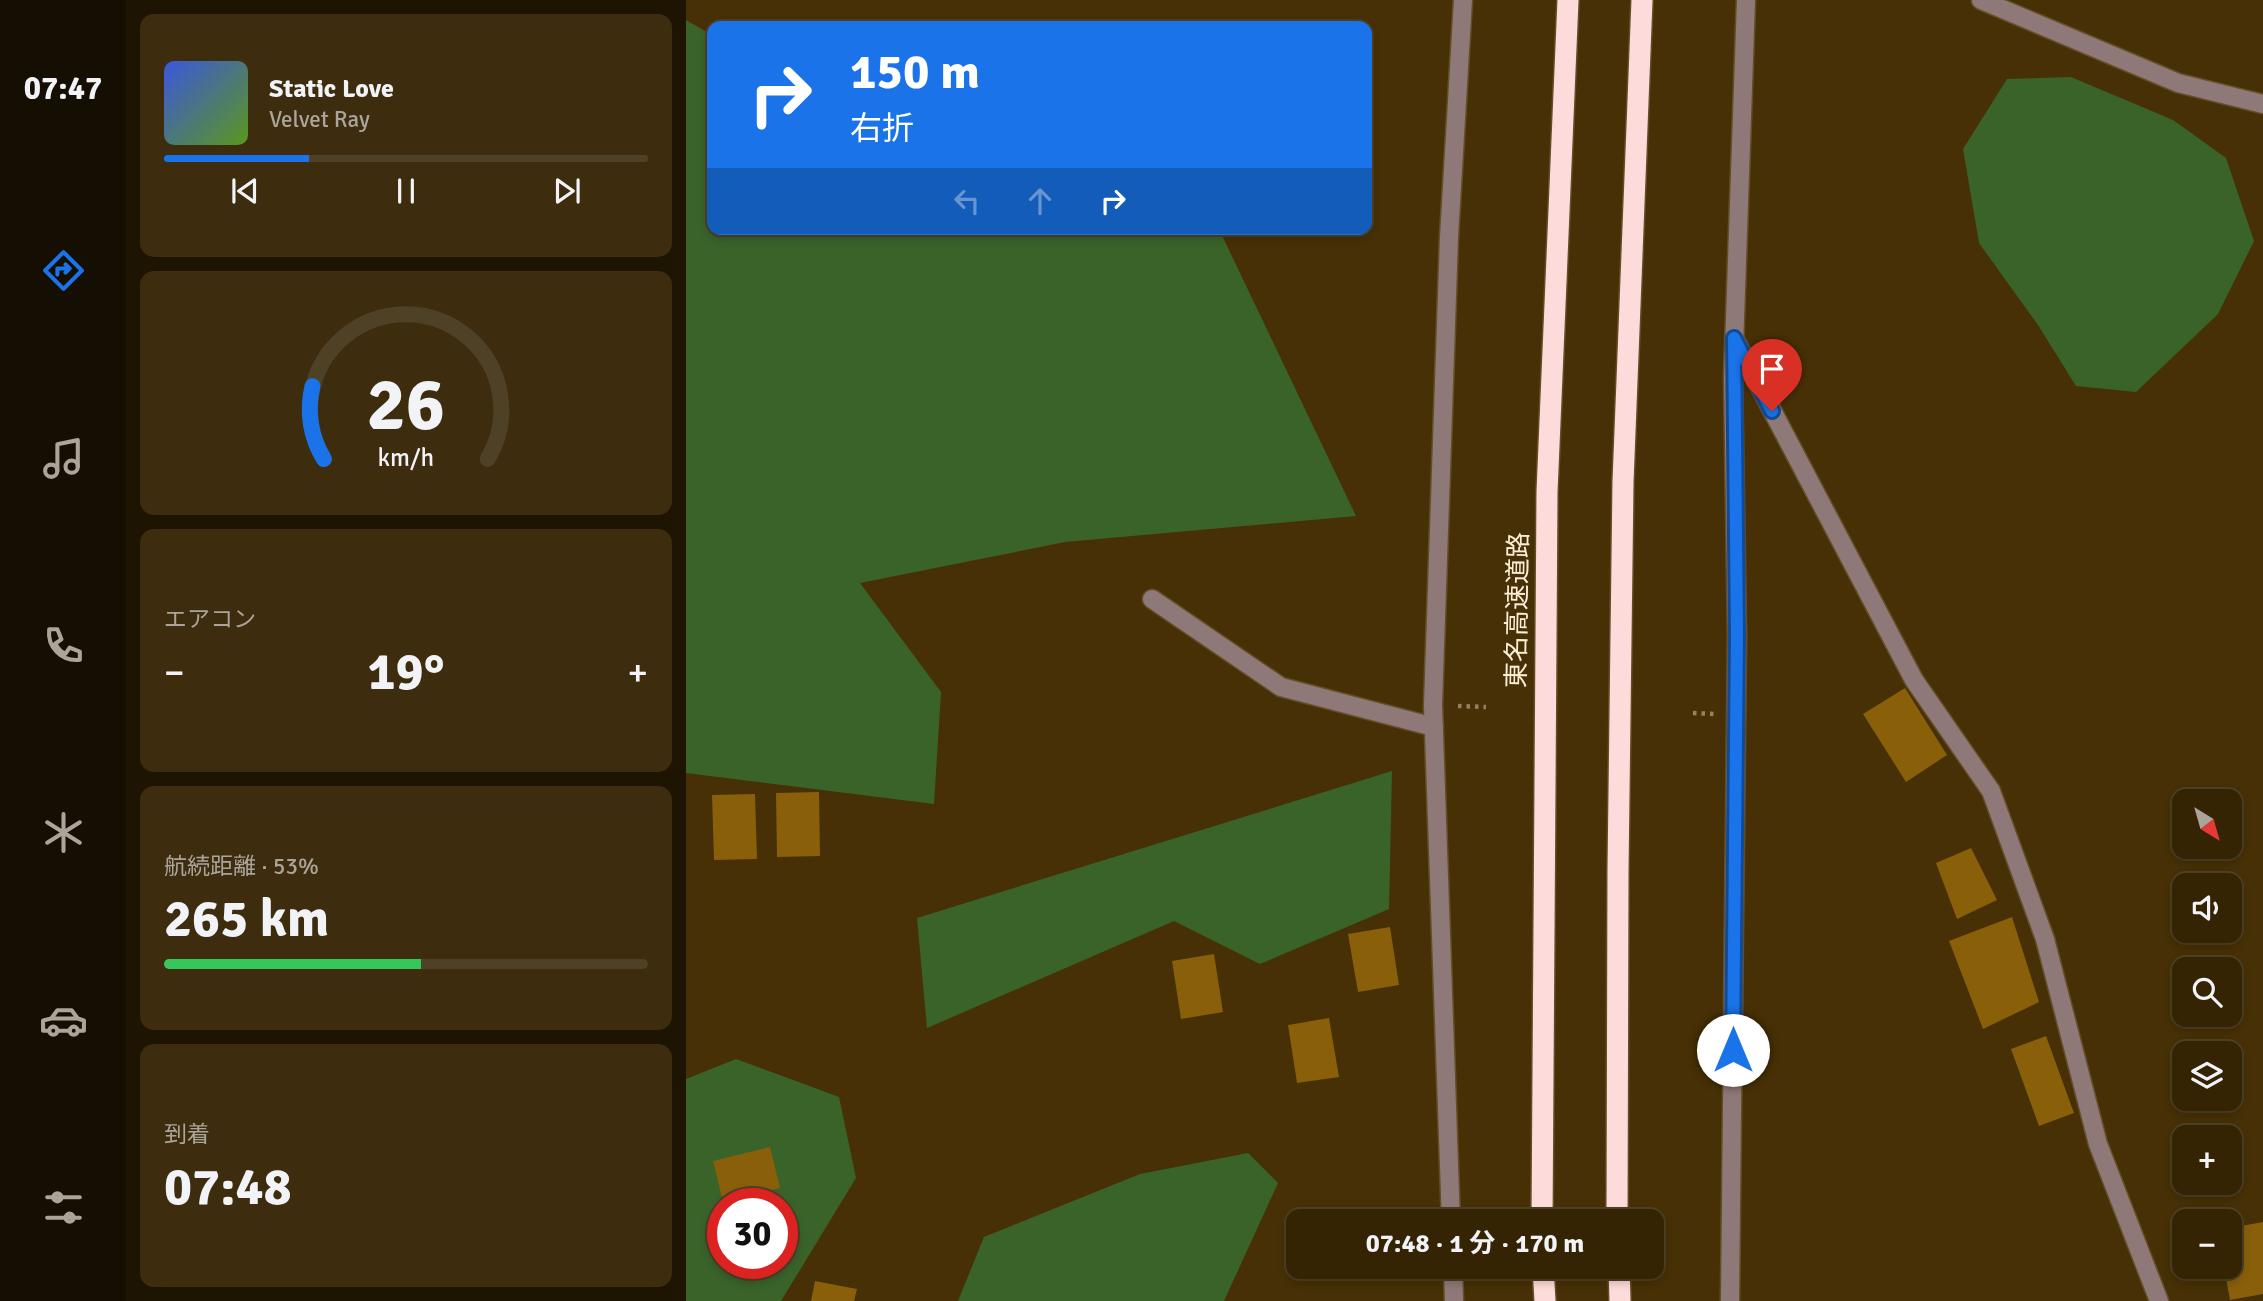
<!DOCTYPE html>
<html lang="ja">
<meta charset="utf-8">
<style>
body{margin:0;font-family:Signika,"Noto Sans JP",sans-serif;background:#3d2c0e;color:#f1f3f6;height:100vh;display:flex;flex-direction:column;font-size:26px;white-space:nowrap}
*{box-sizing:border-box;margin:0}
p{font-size:23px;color:#aaa49a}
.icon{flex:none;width:38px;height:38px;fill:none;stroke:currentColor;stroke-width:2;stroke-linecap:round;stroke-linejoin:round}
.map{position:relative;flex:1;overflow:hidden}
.drawer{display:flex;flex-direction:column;gap:14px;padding:14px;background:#1d1402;width:560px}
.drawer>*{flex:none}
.hud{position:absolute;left:21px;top:21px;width:665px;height:214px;border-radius:14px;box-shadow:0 4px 10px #0003,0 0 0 2px #4f4126;background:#1a73e8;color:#fff;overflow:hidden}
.needle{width:46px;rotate:143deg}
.buttons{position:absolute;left:1486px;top:789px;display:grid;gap:14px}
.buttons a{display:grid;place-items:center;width:70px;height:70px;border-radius:14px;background:#352404;box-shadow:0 4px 10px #0003,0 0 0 2px #4f4126;font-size:35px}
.speed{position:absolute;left:21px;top:1188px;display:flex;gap:14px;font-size:35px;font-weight:700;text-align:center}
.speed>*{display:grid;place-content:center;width:91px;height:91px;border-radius:50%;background:#352404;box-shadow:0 4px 10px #0003,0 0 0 2px #4f4126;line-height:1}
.speed .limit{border:10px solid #d22;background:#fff;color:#111}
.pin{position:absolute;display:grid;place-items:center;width:60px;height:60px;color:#fff;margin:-72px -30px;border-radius:50% 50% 50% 0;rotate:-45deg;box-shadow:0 0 7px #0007}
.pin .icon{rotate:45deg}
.me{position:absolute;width:77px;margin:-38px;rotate:0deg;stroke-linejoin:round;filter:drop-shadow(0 0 5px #0008)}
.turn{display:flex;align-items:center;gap:24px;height:147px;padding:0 28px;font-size:32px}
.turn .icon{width:91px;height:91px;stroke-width:2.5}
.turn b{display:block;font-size:49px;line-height:60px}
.lanes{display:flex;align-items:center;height:66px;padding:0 28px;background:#0003;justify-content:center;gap:35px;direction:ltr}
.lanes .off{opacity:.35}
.big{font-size:52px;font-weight:700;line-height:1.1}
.drawer .card{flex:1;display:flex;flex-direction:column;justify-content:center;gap:10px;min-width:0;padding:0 24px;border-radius:14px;background:#3d2c0e}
.drawer .dial{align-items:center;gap:0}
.dial svg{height:182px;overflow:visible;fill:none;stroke:#4f4126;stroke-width:7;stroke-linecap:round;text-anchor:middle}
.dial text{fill:#f1f3f6;stroke:none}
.song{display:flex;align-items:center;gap:21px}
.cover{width:84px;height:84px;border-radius:10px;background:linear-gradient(135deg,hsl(230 70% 55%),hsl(90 70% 35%))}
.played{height:7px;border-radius:4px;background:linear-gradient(90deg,#1a73e8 30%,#4f4126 30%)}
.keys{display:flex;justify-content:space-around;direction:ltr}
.heat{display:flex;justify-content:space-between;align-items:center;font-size:38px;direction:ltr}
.charge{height:10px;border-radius:5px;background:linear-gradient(90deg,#34c759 53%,#4f4126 0)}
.trip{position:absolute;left:600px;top:1209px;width:378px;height:70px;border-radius:14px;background:#352404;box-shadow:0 4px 10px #0003,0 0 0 2px #4f4126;font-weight:700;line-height:70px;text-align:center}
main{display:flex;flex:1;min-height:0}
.dock{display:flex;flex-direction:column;width:126px;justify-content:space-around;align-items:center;background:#150e02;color:#aaa49a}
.dock .icon{width:49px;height:49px}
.dock .active{color:#1a73e8}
.dock b{font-size:32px;color:#f1f3f6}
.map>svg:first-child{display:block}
.green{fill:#3a632a;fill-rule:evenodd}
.building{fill:#895f0a}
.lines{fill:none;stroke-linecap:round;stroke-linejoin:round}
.minor-casing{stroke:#644e27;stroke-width:21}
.highway-casing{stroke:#644e27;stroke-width:24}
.path{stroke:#94815f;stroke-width:4.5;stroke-dasharray:3.5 5;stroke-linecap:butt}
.minor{stroke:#8f7878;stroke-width:18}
.highway{stroke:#fddbdb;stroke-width:21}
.route-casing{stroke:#114b97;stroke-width:18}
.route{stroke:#1a73e8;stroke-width:12}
.labels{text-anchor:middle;stroke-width:7;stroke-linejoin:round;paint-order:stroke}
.street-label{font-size:26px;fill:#fbedd7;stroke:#473005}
</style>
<main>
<nav class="dock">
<b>07:47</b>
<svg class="icon active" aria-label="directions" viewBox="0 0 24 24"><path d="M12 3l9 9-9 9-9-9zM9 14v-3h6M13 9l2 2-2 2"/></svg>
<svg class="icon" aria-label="music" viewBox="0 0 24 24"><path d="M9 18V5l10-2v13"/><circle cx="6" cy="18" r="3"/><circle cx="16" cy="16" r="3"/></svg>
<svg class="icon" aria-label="phone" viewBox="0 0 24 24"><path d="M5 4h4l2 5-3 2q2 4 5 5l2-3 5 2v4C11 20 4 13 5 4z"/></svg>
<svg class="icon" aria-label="climate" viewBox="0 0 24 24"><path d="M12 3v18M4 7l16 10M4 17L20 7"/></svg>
<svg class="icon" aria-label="car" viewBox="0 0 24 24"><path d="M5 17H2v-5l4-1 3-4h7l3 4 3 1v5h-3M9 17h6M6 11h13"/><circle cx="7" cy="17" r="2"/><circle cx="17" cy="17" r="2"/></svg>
<svg class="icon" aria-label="filters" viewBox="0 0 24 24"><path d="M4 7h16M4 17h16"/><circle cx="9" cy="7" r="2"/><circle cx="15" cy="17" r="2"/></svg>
</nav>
<section class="drawer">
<div class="card">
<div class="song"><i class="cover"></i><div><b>Static Love</b><p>Velvet Ray</p></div></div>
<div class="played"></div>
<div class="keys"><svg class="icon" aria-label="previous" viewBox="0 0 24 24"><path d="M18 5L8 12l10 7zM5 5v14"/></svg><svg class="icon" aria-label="pause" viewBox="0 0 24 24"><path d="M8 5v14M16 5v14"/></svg><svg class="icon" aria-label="next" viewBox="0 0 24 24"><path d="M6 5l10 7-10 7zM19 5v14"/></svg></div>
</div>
<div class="card dial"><svg viewBox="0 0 100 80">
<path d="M14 69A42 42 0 1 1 86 69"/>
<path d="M14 69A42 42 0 0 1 9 37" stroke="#1a73e8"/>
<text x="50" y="56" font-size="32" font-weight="700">26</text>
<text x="50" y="72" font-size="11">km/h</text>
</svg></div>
<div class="card"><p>エアコン</p>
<div class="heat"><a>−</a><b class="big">19°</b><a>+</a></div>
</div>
<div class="card"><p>航続距離 · 53%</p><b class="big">265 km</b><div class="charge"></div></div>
<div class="card"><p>到着</p><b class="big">07:48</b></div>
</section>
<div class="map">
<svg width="1577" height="1301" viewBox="0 0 1577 1301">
<rect width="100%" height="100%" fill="#473005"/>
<path class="green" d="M0,20l26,15v194h507l137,287 -291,26 -205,41 81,109 -7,112 -248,-31z
M1385,77l102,43 53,38 28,83 -36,73 -82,78 -60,-6 -38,-61 -59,-82 -16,-94 44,-70z
M706,771l-3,138 -129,55 -86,-43 -247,107 -10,-110z
M50,1059l103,38 17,81 -75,123h-95v-222zM37,1204h59v60h-59z
M562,1153l30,30 -54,118h-266l26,-64 156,-63z"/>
<path class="building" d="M1219,688l42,67 -41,27 -43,-68z
M133,792l1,64 -43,1 -1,-64z
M69,794l2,65 -43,1 -2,-65z
M1285,848l26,52 -40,19 -21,-56z
M1326,917l27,85 -56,27 -34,-88z
M704,927l9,58 -41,7 -10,-58z
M528,954l9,58 -42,7 -9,-58z
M643,1018l10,59 -42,6 -9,-58z
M1360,1036l28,77 -35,13 -28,-77z
M84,1147l10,41 -57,14 -10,-41z
M1577,1222v72l-33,6 -6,-33h6v-39z
M129,1281l42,8 -3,12h-43z"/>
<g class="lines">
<g class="minor-casing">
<path id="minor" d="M1295,0l197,83 85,21
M1049,340l179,340 77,111 54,148 53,205 61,157
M466,599l129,88 153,40
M765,1222l-18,-517 16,-468 14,-237
M767,1267l1,34
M1044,1301l7,-666 -4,-258 13,-377"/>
</g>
<g class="highway-casing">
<path id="highway" d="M856,1222l5,-730 21,-492
M931,1222l1,-351 5,-389 19,-482
M857,1267l2,34
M933,1267l1,34"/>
</g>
<path class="path" d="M772,706l28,1
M1007,713l21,1"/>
<use href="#minor" class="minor"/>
<use href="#highway" class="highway"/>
</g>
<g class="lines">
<g class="route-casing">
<path id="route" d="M1047,1050l4,-415 -3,-297 38,73"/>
</g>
<use href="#route" class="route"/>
</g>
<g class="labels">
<g class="street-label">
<text transform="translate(831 610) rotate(-89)" y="9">東名高速道路</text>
</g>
</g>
</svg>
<div class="buttons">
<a><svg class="needle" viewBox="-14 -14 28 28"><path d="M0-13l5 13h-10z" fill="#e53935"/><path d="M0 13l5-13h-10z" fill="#aaa49a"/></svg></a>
<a><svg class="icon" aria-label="sound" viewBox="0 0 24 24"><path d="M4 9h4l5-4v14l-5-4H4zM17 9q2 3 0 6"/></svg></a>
<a><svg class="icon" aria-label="search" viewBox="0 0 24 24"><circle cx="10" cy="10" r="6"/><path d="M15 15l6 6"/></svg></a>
<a><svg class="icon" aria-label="layers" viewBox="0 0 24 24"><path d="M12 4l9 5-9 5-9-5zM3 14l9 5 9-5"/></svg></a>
<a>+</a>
<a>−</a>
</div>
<div class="speed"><div class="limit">30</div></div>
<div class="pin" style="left:1086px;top:411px;background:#d93025"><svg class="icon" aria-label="arrive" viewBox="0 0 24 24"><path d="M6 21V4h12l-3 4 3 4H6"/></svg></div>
<svg class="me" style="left:1047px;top:1050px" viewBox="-20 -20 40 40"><circle r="19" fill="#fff"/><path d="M0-13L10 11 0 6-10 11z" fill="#1a73e8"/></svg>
<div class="trip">07:48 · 1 分 · 170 m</div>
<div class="hud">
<div class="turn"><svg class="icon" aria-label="right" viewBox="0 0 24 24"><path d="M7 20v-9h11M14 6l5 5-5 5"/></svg><div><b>150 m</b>右折</div></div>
<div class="lanes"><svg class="icon off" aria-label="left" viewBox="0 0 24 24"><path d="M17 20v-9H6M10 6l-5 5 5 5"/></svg><svg class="icon off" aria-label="ahead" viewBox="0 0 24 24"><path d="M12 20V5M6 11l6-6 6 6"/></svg><svg class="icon" aria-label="right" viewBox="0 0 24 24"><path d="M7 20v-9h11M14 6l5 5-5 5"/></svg></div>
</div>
</div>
</main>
